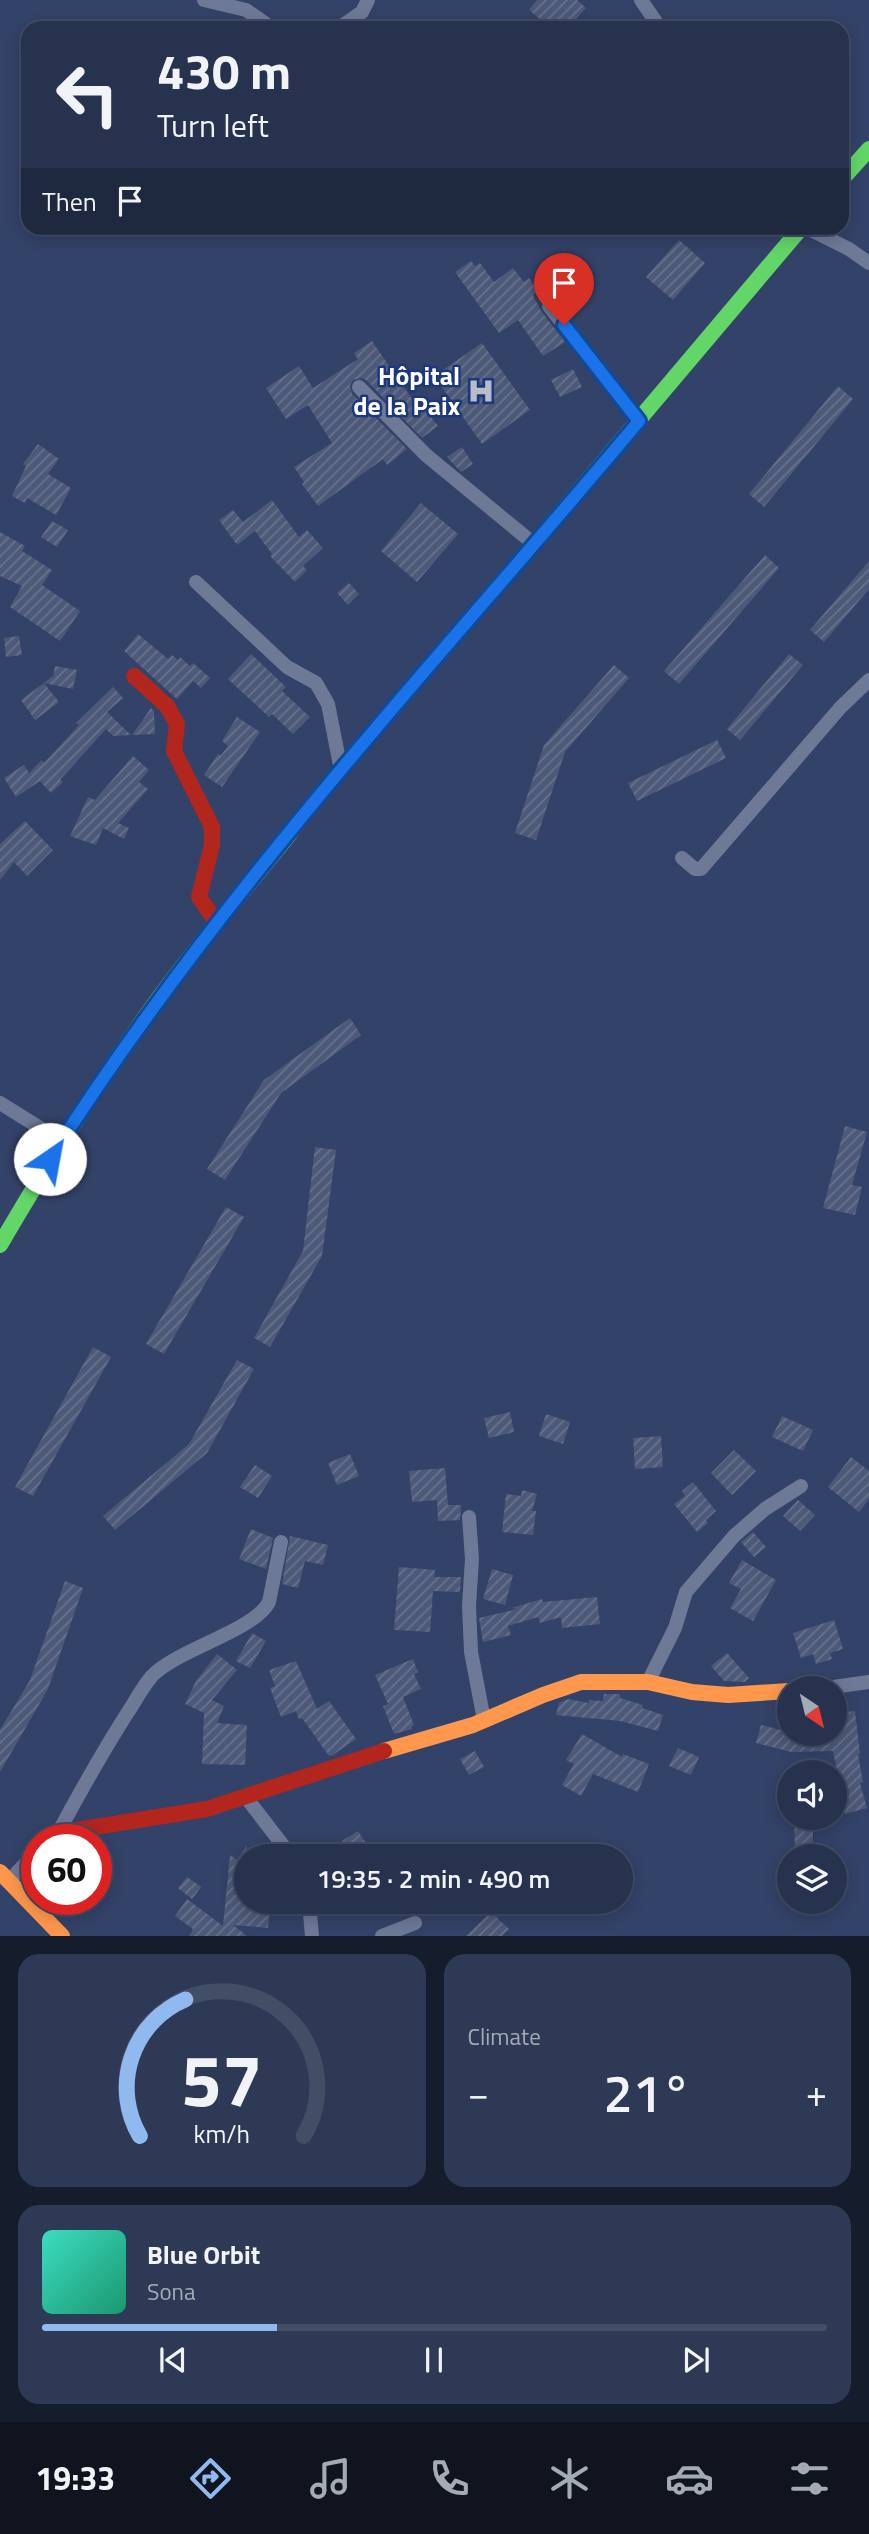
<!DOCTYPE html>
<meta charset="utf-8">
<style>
body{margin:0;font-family:"Titillium Web",sans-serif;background:#2e3a55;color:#f1f3f6;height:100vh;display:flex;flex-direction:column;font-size:26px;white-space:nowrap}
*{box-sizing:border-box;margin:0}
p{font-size:23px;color:#a4aab6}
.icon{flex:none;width:38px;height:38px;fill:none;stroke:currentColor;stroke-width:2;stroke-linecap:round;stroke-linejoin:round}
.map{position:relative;height:1936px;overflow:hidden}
.panel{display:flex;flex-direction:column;gap:18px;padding:18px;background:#151c2b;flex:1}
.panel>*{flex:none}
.banner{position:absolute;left:21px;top:21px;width:828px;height:214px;border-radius:21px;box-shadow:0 4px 18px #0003,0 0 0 2px #424d66;background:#26324e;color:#f1f3f6;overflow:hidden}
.needle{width:46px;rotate:145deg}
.tools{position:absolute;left:777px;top:1676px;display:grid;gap:14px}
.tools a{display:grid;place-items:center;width:70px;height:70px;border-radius:50%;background:#26324e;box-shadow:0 4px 18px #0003,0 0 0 2px #424d66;font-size:35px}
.speed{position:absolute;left:21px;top:1824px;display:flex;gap:14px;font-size:35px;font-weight:700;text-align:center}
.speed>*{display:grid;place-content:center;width:91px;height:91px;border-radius:50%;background:#26324e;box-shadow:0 4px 18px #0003,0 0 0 2px #424d66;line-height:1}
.speed .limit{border:10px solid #d22;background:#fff;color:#111}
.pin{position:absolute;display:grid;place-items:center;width:60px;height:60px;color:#fff;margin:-72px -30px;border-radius:50% 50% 50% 0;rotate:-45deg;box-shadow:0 0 7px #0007}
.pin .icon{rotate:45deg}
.me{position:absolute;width:77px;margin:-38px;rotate:33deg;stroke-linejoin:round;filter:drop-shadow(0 0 5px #0008)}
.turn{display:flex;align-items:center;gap:24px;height:147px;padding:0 21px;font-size:32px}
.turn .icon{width:91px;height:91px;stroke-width:2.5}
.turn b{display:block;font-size:49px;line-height:60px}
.then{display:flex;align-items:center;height:66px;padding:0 21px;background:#0003;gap:14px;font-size:26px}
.big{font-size:52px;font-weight:600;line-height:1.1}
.panel .widget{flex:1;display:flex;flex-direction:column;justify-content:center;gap:10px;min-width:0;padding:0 24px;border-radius:21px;background:#2e3a55}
.panel .dial{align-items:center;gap:0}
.dial svg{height:182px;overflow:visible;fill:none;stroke:#424d66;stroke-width:7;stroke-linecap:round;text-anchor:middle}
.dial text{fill:#f1f3f6;stroke:none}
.song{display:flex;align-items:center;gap:21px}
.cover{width:84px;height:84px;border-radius:10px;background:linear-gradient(135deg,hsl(170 70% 55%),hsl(160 70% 35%))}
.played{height:7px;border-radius:4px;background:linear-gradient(90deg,#90b9f0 30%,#424d66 30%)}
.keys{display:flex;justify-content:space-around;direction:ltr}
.heat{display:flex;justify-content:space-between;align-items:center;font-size:38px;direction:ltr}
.panel .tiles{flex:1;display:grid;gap:18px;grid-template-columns:1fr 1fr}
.widget:last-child{grid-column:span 2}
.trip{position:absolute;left:234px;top:1844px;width:399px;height:70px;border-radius:35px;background:#26324e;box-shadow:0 4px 18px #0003,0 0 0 2px #424d66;font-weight:600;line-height:70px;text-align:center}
.tabs{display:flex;height:112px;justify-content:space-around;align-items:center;background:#0f141f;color:#a4aab6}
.tabs .icon{width:49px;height:49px}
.tabs .current{color:#90b9f0}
.tabs b{font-size:32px;color:#f1f3f6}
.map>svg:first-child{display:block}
.building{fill:url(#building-hatch)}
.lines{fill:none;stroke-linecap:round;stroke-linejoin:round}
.street{stroke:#6e7997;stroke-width:14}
.fast{stroke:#63d668;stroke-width:16}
.slow{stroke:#ff974d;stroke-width:16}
.jam{stroke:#b3261e;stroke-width:16}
.route-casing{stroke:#114b97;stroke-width:18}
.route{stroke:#1a73e8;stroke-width:12}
.labels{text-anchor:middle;stroke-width:5;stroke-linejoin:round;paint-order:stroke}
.poi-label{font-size:26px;font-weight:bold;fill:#fff;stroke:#1d377e;text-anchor:end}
</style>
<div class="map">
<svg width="869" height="1936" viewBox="0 0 869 1936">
<defs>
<pattern id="building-hatch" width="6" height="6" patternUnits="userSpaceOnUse" patternTransform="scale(1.75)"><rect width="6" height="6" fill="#4d5978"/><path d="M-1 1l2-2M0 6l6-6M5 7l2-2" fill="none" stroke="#68728c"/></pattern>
</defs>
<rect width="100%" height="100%" fill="#334268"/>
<path class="building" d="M537,0h40l9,8 -18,20h-18l-21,-18z
M679,240l26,23 -32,37 -27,-23z
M471,261l4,5 5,-3 14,19 19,-14 11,14 5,-4 9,13 -5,4 8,16 24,31 -22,14 -25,-36 -19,13 -44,-61z
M372,341l42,61 3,-3 21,27 -16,12 -56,-58 -5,-2 -8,2 -3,5 2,9 55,55 -20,16 -4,-6 -65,47 -16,-22 2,-2 -10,-15 38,-24 -24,-38 -22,14 -20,-31 33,-22 14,22 45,-29 -4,-6z
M482,343l48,67 -48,34 -48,-68z
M573,369l9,18 -22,10 -9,-17z
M838,386l15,13 -89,108 -15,-13z
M38,444l21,15 -11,15 23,14 -15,27 -29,-17 -2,5 -13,-7 14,-30 -3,-2z
M462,447l11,17 -12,8 -14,-15z
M272,500l27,37 8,-7 16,18 -20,18 4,4 -12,12 -25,-26 2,-2 -17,-23 -18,14 -18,-25 14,-10 10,12z
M421,503l37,31 -41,48 -36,-31z
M52,521l16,9 -11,17 -16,-10z
M0,532l25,14 -3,5 30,19 -10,15 38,26 -20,30 -50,-34 12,-21 -22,-10z
M765,555l14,13 -100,116 -15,-13z
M869,561v28l-45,53 -14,-12z
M349,583l10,11 -11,11 -11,-12z
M138,634l30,25 4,-4 6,5 2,-3 10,9 3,-3 17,15 -9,10 -8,-7 -16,18 -53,-48z
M19,636l3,19 -16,2 -2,-19z
M251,654l35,33 -4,4 28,26 -17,17 -21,-20 -3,3 -41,-38z
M789,654l14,11 -63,75 -13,-11z
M614,665l15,13 -64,74 -29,88 -21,-7 29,-88z
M55,666l22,4 -4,19 -29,-6 9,-7z
M44,683l15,19 -24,18 -14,-20z
M113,687l10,11 -16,14 24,23 -18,1 -7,-7 -46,51 3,2 -12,11 -11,-12 -24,16 -12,-19 20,-13 5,8 13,-13 2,3 35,-38 -3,-2z
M151,708l3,3 1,23 -23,1z
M237,717l23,15 -38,55 -18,-12 14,-21 3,1 7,-9 -6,-5z
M717,740l9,18 -89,43 -9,-18z
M133,756l16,14 -10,12 9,7 -30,34 11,5 -5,11 -21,-11 -7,17 -26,-9 18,-39 7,3z
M25,821l28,29 -26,26 -13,-14 -14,18v-36z
M350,1018l11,17 -80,58 -56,87 -18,-11 57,-89z
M845,1126l22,6 -15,53 10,2 -7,28 -32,-7z
M315,1147l21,3 -14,106 -52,91 -16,-9 49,-87z
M226,1207l18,10 -80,137 -18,-10z
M93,1347l18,10 -78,139 -18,-9z
M237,1360l17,9 -47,84 -92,77 -12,-14 86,-72z
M510,1412l4,20 -25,6 -5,-20z
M546,1414l24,8 -7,22 -24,-8z
M782,1416l31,14 -10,21 -31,-14z
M661,1436l2,31 -28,2 -2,-31z
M734,1450l22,21 -24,24 -21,-22z
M350,1454l9,22 -22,9 -9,-22z
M851,1457l18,14v28l-10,13 -31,-25z
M255,1465l17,11 -14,22 -18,-11z
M445,1468l3,37h13l-1,15 -22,1 -1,-21 -25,2 -3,-31z
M693,1482l23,29 -10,9 2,3 -11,9 -23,-28 11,-8 -3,-5z
M522,1490l15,4 -5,17h4l-3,24 -31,-3 4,-38 15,2z
M798,1500l17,15 -15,16 -17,-15z
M251,1529l22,9 -7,31 -27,-10z
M753,1532l13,15 -12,10 -13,-15z
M290,1536l38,9 -5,20 -18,-4 -7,27 -16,-4z
M742,1560l34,20 -23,41 -23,-13 11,-19 -12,-6z
M399,1567l36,3 -1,7h27l-1,15 -27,-1 -3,41 -36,-2z
M492,1569l21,6 -8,30 -22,-6z
M65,1581l18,7 -35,101 -48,83v-42l30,-50z
M597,1597l3,27 -38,4 -1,-11 -21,6 -2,-6 -30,9 3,9 -28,7 -4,-24 38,-9 -5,-1 30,-9 1,3z
M834,1620l9,29 -13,4 2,6 -16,5 -3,-10 -12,4 -8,-25z
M252,1633l14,8 -16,27 -14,-7z
M727,1653l22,25 -4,4 -21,-1 -13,-15z
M217,1654l20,16 -25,30 12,6 -7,17 30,2 -2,40 -43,-1 2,-51 -19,-9 11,-23z
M413,1659l5,13 -4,2 7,15 -18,8 11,28 -3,2 1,2 -18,5 -11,-28 5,-2 -13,-29z
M296,1661l21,48 12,-8 27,38 -23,16 -4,1 -27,-38 -3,1 -3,-8 -15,6 -11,-29 5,-2 -6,-16z
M604,1694h16v4l23,7 -1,3 21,7 -5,16 -38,-10 -64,-6 3,-12 9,-4 21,4v-3l14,1z
M855,1711l5,43h-2l5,28 -3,1 7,25 -22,6 -12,-63 -42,1 -35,-9 5,-18 28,7v2h46v-10l6,-1 -2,-10z
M582,1734l40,23 1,-3 26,10 -11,28 -45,-18 -12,22 -19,-11 12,-21 -8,-4z
M678,1748l21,9 -8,18 -22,-9z
M475,1751l9,16 -15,8 -9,-16z
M794,1818h19v39h-11v-7h-7z
M358,1831l17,26h-23l-10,-16z
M247,1845v28l-10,14 10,1v14h24l-3,26 -35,-3 14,11h-58l4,-7 -18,-13 12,-17 36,27 7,-71 7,5z
M187,1877l14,10 -9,12 -14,-11z
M491,1912l18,17 -7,7h-36z"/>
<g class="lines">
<path class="street" d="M204,0l42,10 26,18
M641,0l19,28
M339,28l23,-16 6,-12
M807,228l42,21 20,14
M549,306l90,115
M359,387l67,68 108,89
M196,582l91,85 29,16 12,21 13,66
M682,858l13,11h6l139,-161 29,-28
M0,1103l61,38
M469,1517l3,42 -3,47 2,46 13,68
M648,1682l27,-54 11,-36 48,-56 31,-27 36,-23
M819,1689l50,-7
M245,1796l47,61
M58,1833c22,-41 45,-82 70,-121 8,-12 15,-26 24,-36 26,-27 102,-45 117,-74l12,-60
M9,1881l28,-30
M309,1902l3,34
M382,1936l33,-13"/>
<path class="fast" d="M842,179l27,-30
M549,526l252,-298
M0,1245c45,-77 92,-152 143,-225 46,-65 98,-126 149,-189"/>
<path class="slow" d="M384,1751l89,-26 70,-30 38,-13h67l44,10 36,3 61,-4
M0,1872l62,64"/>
<path class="jam" d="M134,676l33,30 10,18 -3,27 38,76v18l-13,52 18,26
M292,831l49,-61 208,-244
M49,1839l9,-6 149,-24 177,-58"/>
</g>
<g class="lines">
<g class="route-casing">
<path id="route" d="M50,1159c169,-267 387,-497 589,-738l-75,-96"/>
</g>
<use href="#route" class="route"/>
</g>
<defs>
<g id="hospital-bare" transform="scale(2.1)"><path d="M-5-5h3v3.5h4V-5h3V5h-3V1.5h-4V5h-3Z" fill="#b8bdca" stroke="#1d377e" stroke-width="2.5" paint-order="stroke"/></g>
</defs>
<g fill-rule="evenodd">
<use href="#hospital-bare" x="481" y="391"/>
</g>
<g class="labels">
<g class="poi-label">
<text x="460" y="385">Hôpital<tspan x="460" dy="30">de la Paix</tspan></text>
</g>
</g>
</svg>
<div class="tools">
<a><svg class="needle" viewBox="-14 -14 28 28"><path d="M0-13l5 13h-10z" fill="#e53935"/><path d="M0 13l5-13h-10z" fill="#a4aab6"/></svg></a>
<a><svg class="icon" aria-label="sound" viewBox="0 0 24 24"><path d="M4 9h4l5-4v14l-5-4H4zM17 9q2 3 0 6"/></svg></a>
<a><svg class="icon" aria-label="layers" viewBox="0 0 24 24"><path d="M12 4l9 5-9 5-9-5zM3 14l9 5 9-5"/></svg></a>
</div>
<div class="speed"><div class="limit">60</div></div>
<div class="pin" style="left:564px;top:325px;background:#d93025"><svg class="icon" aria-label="arrive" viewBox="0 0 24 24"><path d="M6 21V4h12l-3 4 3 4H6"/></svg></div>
<svg class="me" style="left:50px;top:1159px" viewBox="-20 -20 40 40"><circle r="19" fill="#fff"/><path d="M0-13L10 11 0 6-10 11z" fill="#1a73e8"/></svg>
<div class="trip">19:35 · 2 min · 490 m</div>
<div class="banner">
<div class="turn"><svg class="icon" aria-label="left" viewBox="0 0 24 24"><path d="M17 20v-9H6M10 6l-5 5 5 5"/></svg><div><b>430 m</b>Turn left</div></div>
<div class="then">Then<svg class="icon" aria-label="arrive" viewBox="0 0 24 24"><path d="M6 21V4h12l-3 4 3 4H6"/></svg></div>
</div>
</div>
<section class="panel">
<div class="tiles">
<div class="widget dial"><svg viewBox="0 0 100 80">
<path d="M14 69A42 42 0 1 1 86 69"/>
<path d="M14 69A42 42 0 0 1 34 9" stroke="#90b9f0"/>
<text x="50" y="56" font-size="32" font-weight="700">57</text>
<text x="50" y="72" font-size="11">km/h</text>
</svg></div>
<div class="widget"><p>Climate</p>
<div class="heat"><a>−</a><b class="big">21°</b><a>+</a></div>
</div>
<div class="widget">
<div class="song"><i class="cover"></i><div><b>Blue Orbit</b><p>Sona</p></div></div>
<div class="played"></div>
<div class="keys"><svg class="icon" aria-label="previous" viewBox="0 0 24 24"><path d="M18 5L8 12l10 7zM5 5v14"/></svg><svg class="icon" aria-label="pause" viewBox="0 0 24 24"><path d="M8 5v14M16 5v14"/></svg><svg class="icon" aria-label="next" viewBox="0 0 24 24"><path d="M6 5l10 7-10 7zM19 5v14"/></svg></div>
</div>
</div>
</section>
<nav class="tabs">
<b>19:33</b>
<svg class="icon current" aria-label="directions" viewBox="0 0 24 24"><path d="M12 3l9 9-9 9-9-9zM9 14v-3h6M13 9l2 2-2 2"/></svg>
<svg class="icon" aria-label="music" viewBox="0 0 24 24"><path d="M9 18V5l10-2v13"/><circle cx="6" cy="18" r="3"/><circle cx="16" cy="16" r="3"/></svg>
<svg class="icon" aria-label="phone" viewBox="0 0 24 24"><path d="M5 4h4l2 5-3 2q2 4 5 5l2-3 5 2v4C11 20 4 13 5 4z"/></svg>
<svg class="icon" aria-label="climate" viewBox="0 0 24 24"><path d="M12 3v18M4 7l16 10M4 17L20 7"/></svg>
<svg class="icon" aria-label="car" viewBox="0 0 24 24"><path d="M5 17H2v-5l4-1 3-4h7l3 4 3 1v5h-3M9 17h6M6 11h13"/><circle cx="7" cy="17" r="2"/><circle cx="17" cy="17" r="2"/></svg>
<svg class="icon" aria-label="filters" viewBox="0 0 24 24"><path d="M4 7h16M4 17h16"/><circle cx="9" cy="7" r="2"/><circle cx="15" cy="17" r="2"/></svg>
</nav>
